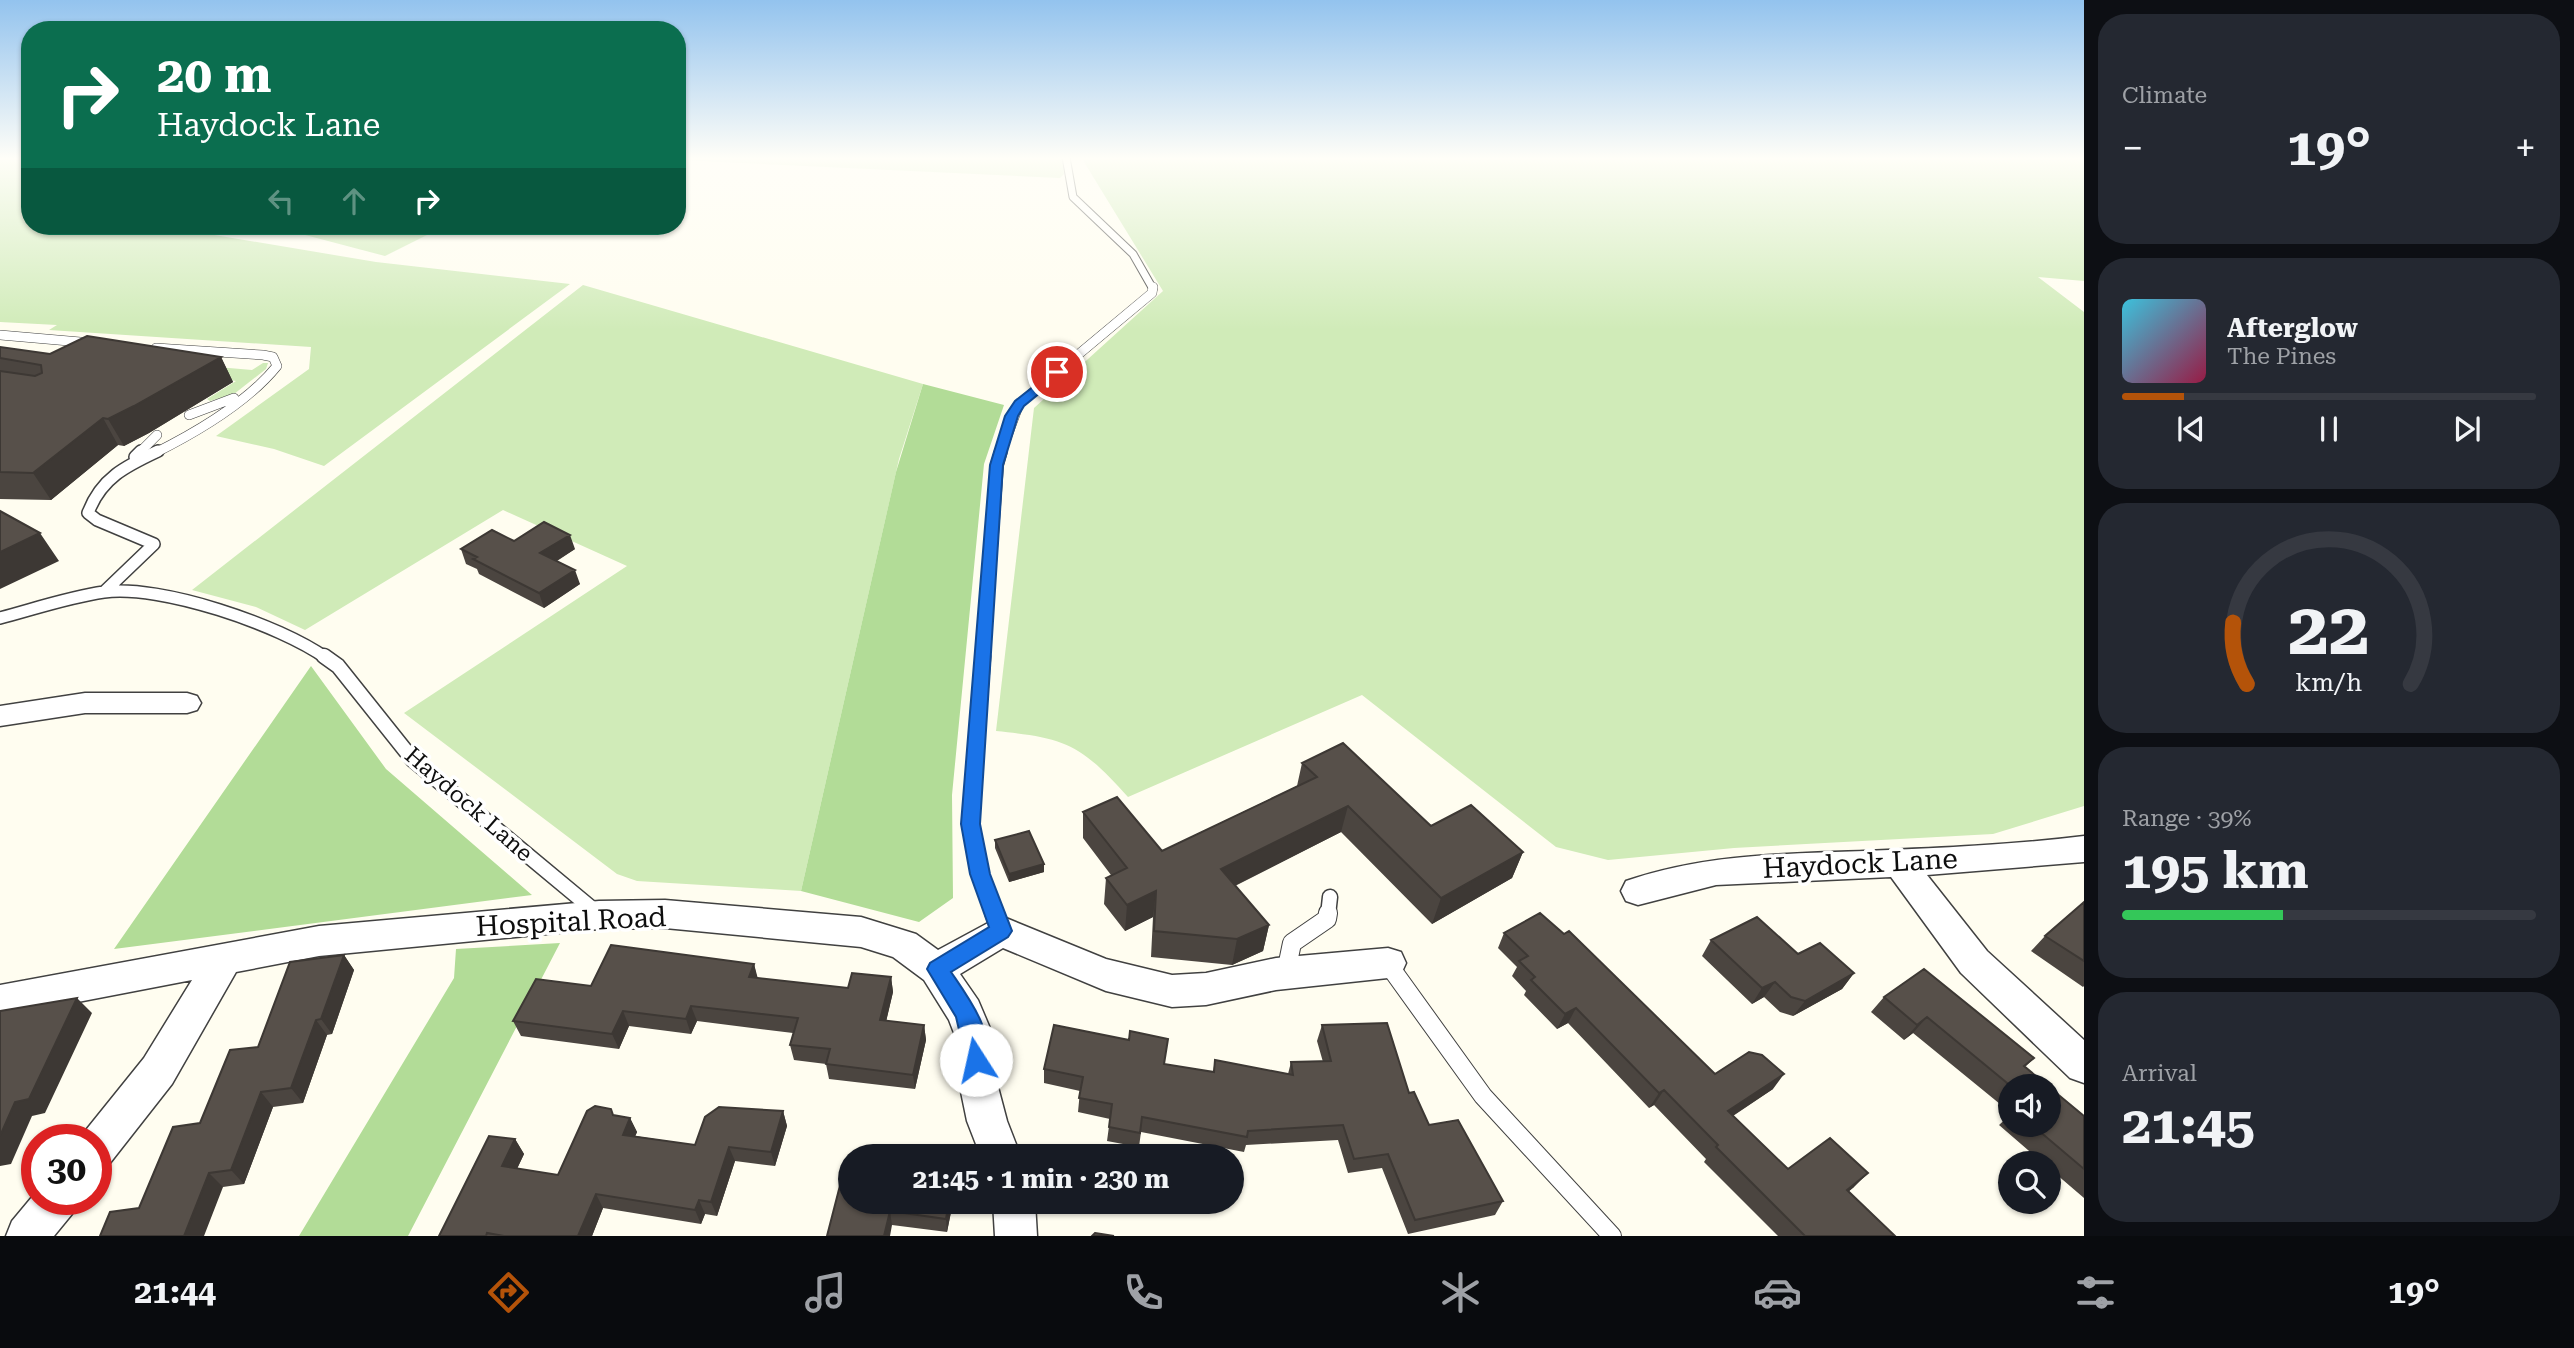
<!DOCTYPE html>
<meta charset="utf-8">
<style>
body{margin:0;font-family:"Roboto Serif",serif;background:#242831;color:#f1f3f6;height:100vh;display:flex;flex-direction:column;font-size:26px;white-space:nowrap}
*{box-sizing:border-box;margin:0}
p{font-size:23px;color:#9ea1a6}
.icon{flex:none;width:38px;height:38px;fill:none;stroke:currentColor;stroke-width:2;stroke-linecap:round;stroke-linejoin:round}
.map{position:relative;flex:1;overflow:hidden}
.panel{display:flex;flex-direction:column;gap:14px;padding:14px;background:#0d0f14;width:490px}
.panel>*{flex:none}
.banner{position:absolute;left:21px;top:21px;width:665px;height:214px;border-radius:28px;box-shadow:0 2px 5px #0004;background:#0b6e4f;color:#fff;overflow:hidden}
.controls{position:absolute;left:1998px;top:1074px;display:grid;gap:14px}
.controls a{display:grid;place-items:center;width:63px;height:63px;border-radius:50%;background:#171b24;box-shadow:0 2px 5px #0004;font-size:35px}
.speed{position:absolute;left:21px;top:1124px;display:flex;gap:14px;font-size:35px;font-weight:700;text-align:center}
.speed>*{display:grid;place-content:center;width:91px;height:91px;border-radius:50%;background:#171b24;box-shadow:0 2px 5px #0004;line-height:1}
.speed .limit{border:10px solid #d22;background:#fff;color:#111}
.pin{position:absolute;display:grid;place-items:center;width:60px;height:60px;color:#fff;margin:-30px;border:4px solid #fff;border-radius:50%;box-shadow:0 2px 7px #0007}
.me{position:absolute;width:77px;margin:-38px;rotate:350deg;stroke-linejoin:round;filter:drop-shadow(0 0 5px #0008)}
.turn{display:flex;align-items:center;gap:24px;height:147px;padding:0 21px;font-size:32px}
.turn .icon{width:91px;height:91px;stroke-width:2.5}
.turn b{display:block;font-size:49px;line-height:60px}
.lanes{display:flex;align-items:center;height:66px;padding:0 21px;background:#0003;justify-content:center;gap:35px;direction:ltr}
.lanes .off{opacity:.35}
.big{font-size:52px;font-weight:700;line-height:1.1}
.panel .widget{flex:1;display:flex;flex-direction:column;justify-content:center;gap:10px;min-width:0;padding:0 24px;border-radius:28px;background:#242831}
.panel .dial{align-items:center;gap:0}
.dial svg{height:182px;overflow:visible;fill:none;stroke:#363941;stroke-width:7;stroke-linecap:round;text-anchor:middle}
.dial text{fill:#f1f3f6;stroke:none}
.song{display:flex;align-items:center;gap:21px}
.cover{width:84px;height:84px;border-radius:10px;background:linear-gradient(135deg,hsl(190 70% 55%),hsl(340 70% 35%))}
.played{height:7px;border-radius:4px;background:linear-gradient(90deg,#b45309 15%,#363941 15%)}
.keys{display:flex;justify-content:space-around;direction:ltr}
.heat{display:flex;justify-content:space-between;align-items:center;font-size:38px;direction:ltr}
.charge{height:10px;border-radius:5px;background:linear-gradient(90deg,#34c759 39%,#363941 0)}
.trip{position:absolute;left:838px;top:1144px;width:406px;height:70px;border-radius:35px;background:#171b24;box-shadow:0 2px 5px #0004;font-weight:700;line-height:70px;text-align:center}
.dock{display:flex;height:112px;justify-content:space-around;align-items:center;background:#090b0e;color:#9ea1a6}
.dock .icon{width:49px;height:49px}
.dock .selected{color:#b45309}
.dock b{font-size:32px;color:#f1f3f6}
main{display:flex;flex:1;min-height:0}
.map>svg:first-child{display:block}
.green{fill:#d0ebb8}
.forest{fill:#b2dc97}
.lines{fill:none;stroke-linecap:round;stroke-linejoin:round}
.lane-far4-casing{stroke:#414141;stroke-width:9}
.lane-far3-casing{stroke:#414141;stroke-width:10}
.lane-far2-casing{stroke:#414141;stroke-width:14}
.lane-far1-casing{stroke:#414141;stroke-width:17}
.lane-casing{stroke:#414141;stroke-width:20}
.street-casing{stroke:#414141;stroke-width:3}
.lane-far4{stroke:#fff;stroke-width:7}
.lane-far3{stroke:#fff;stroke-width:9}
.lane-far2{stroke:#fff;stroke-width:11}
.lane-far1{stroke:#fff;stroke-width:14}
.lane{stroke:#fff;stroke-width:18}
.street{fill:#fff;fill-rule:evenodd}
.wall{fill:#4b4540}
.shaded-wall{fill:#3d3834}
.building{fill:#57504a;stroke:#3d3834;stroke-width:2}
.route{fill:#1a73e8;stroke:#114b97;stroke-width:2}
.labels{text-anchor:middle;stroke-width:7;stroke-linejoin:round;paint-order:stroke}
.street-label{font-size:23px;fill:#0e0e0e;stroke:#fff}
.near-street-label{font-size:28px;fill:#0e0e0e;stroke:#fff}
</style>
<main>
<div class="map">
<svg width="2084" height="1236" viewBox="0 0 2084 1236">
<rect width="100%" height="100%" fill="#fffdf0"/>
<path class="green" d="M0,157h30v69h131l215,36 194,22 -246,182 -50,-17 -58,-13 93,-67 2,-22 -262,-17 8,-5 -57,-3z
M677,157h385l2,17 -4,4 -383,-18z
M1081,157h1003v124l-46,-4 46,35v494l-91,28 -259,14 -126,12 -52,-13 -194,-152 -234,102c-48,-53 -61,-59 -132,-66l38,-323 129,-117z
M271,226h174l-60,30z
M583,285l340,99 -24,75 -98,432 -164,-10 -20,-7 -213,-161 223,-147 -124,-56 -198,120 -49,-23 -64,-17z
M263,363h5l-2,6 -32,25 -24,7 -3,-2 29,-18 -44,-7 14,-8 46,4z"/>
<path class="forest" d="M923,384l81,21 -20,59 -32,331 1,103 -34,24 -118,-31 95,-419z
M311,666l75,103 146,126 -418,54z
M560,943l-152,293h-109l155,-258 2,-29z"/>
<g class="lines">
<g class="lane-far4-casing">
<path id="lane-far4" d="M1066,157l7,40 60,57 20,35"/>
</g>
<g class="lane-far3-casing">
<path id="lane-far3" d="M0,335l92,8
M189,415l45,-17
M139,453l18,-18
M155,453c42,-21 92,-50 122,-87l-4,-9 -10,-2 -107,-7
M1001,453l18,-49 133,-111 1,-6"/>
</g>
<g class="lane-far2-casing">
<path id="lane-far2" d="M135,457l6,-6
M104,592l50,-48 -57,-24 -9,-7c13,-35 38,-47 70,-62
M0,618c34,-9 69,-21 104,-26 56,-8 176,33 222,66
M983,658l14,-193 4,-14"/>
</g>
<g class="lane-far1-casing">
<path id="lane-far1" d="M324,656l14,10 75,94 183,152
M983,656l-13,168 10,50 15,41
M1328,915l2,-18"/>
</g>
<g class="lane-casing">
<path id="lane" d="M994,913l7,18
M1388,964l95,132 129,140
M1286,972l6,-29 35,-24 1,-6"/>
</g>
<g class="street-casing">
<path id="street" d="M85,693h102l10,3 4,7 -4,7 -10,3h-102l-85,13v-20z
M2084,836v26l-157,13 60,76 97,89v43l-14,-5 -109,-105 -70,-96 -175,8 -78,20 -12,-4 -5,-10 5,-10c79,-27 156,-27 238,-30 74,-3 147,-6 220,-15z
M665,900l196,17 55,17 22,16 63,-34 105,43 66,16 34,-2 70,-15 112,-10 13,4 5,11 -5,11 -13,4 -112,12 -70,15 -34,2 -66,-16 -103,-43 -43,26 18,26 14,33 6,54 9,34 14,36h-40l-14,-36 -7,-34 -6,-54 -5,-13 -25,-40 -31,-23 -32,-10 -196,-19 -66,1 -280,27 -83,16 -64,112 -62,79 -14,6v-30h-16l2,-4 62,-77 48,-78 -192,37v-32l319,-59 280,-25z
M37,1191v8h41l-6,15 -18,22h-48l6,-15z
M993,1202h42l2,34h-42z"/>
</g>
<use href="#lane-far4" class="lane-far4"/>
<use href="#lane-far3" class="lane-far3"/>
<use href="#lane-far2" class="lane-far2"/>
<use href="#lane-far1" class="lane-far1"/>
<use href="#lane" class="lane"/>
<use href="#street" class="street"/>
</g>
<path class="wall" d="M0,347l50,7 171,3 12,25 -84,51 -25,13 -6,-1 -67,55 -51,-1z
M514,541l61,8 -18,12 23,23 -36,24 -65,-34 -2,-5 -11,-5 -5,-15z
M1302,763l129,63 92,26 -11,26 -80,46 -91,-92 -106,54 34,39 -6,26 -31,14 -81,-8 2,-40 -28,14 -21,-27 2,-26 5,-3 -28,-37v-26l79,39 135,-65z
M995,840l49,32 -35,10 -14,-34z
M2084,902v84l-1,1 -52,-36 14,-15z
M1504,933l211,141 58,15 -40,27 55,53 66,18 -6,5 47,44h-117l-74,-74 2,-3 -52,-54 -5,3 -81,-85 -11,6 -33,-34 2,-4 -14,-15 5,-9 -19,-19z
M1711,940l87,14 56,19 -12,16 -49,27 -13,-4 -16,-15 -12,7 -50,-48z
M344,955l10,15 -22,64 -5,1 -24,68 -30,4 -29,77 -21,3 -84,21 61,-85 58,-76z
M754,964l3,14 91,10 43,-11 2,15 -7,29 38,4 2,15 -11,49 -86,-10 -3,-15 -32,-4 -4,-15 3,-12 -96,-12 -6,13 -62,-8 -10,23 -98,-13 -8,-15 78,-35z
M1884,997l150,61 -9,9 24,20h-38v26l-98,-80 -9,7 -33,-28z
M1322,1025l87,68 20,32 74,76 -8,14 -87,19 -26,-66 -34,5 -10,-33 -92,5 -2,7 -103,-20 -2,15 -32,-6 3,-22 -32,-7 2,-21 -36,-8v-14l169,3 2,-12 73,14 3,-12h32l-6,-21z
M783,1111l4,15 -12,40 -40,-5 -18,55 -12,-2 -4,10 -98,-16 -11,28h-153l76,-97 9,15 -7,15 41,6 56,-60 16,3 7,14 -2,4 60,9z
M2011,1114v11h38l35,-9v82l-35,-30v-4h-5l-45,-39z
M850,1202h103l-6,30 -55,-7z"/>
<path class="shaded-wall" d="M221,357l12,25 -84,51 -25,13 -16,-27z
M103,418l15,27 -67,55 -18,-27z
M40,533l19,28 -59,28v-37z
M570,535l5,14 -30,19 -5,-15z
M575,570l5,14 -36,24 -5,-15z
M1348,806l-7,26 -125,63 5,-26z
M1523,852l-11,26 -80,46 9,-26z
M1044,864v8l-35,10v-8z
M1156,891l-3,26 -28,14 2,-26z
M1269,925l-6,26 -31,14 5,-26z
M344,955l10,15 -22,64 -11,-15z
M754,964l4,15 -9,-2z
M1854,973l-12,16 -49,27 12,-15z
M891,977l2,15 -10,43 -3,-15z
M1775,982l-11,15 -12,7 10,-16z
M77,998l15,15 -47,100 -13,3 -21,48 -11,2v-30l15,-34z
M691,1006l6,15 -6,13 -5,-15z
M1576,1008l-8,15 -11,6 8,-15z
M623,1011l6,15 -10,23 -7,-15z
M1927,1017l-14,16 -9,7 13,-15z
M316,1020l11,15 -24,68 -12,-15z
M924,1025l2,15 -11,49 -2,-14z
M1784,1074l-11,15 -56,37 11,-15z
M1664,1090l-10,15 -5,3 10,-15z
M261,1092l12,15 -29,77 -13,-14z
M783,1111l4,15 -12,40 -4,-14z
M630,1118l7,14 -7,17 -7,-14z
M515,1139l9,15 -13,27 -9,-15z
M729,1147l6,14 -18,55 -6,-14z
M209,1173l14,14 -19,49h-20z
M1868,1173l-14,14 -21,17 14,-14z
M596,1194l7,14 -11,28h-14z
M699,1200l6,14 -4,10 -6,-14z
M949,1202h4l-6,30 -1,-13z
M890,1211l2,14 -2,11h-6z"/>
<path class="building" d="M87,336l134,21 -87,49 -26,13 -5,-1 -70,55 -33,-1v-101l35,5 7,-3 -1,-8 -41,-7v-11l50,7z
M0,511l40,22 -40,19z
M544,522l26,13 -30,18 35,17 -36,23 -66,-34 4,-2 -16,-8 31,-19 22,11z
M1343,743l88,83 40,-21 52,47 -82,46 -93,-92 -127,63 48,56 -32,14 -83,-8 2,-40 -29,14 -21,-27 21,-10 -44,-56 34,-15 45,54 155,-74 -15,-14z
M1029,831l15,33 -35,10 -14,-34z
M2084,902v59l-39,-25z
M1540,913l24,21 5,-3 146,143 34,-22 13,3 22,19 -56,37 60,58 42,-31 38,35 -21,17 48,46h-90l-89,-89 2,-2 -54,-55 -5,3 -83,-85 -11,6 -34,-34 4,-3 -16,-16 9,-5 -24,-23z
M1757,917l41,37 22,-11 34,30 -49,28 -14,-4 -16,-15 -13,6 -51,-48z
M611,945l143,19 -5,13 99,11 4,-15 39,4 -11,43 44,5 -11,50 -87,-11 4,-15 -40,-4 8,-27 -107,-12 -5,13 -63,-8 -11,23 -99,-13 23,-42 55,7z
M344,955l-23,64 -5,1 -25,68 -30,4 -30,78 -22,3 -25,63h-84l10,-24 29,-4 34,-81 27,-4 30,-73 28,-3 32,-85z
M1924,969l110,89 -10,8 25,21h-37l-85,-70 -10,8 -33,-28z
M77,998l-48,101 -14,3 -15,34v-125z
M1387,1023l22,70 5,-1 15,33 29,-5 45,81 -88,19 -27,-66 -34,5 -11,-34 -95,6 -1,6 -105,-20 -2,16 -31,-6 3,-23 -33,-6 4,-21 -39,-8 10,-44 75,15 1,-9 38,8 -4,25 50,8 1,-12 78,15 -2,-13 40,-1 -9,-36z
M2049,1087l35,29v53l-52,-44h17z
M595,1106l16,3 2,6 17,3 -7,17 72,10 10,-28 14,-10 64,4 -12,41 -42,-5 -18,55 -12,-2 -4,10 -99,-16 -18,42h-74l-17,-3 -1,3h-47l50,-100 26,3 -13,27 56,9 29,-64z
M845,1166h5v36h99l-3,17 -56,-8 -6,25h-57z
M1095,1233l19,3h-22z"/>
<linearGradient id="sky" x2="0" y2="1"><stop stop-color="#93c3ee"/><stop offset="0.48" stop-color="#fffef8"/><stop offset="1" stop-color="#fffef8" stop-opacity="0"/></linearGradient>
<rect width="2084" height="330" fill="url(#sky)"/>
<path class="route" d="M1057,368l5,2v5l-38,31 -6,10 -15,49 -23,359 10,50 22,57 -4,6 -57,35c17,25 47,64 33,96l-8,3 -8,-3 -12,-51 -29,-48 3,-6 59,-36 -19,-53 -9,-50 29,-359 15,-49 10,-15z"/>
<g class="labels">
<g class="street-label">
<text transform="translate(469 804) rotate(41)" y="8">Haydock Lane</text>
</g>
<g class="near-street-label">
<text transform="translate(1860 863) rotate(-3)" y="10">Haydock Lane</text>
<text transform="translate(571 921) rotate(-3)" y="10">Hospital Road</text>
</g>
</g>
</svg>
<div class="controls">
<a><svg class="icon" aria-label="sound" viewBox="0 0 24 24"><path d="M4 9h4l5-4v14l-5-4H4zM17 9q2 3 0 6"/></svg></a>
<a><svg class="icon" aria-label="search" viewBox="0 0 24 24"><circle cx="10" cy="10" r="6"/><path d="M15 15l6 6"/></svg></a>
</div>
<div class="speed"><div class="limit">30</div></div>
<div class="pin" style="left:1057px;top:372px;background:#d93025"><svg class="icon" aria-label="arrive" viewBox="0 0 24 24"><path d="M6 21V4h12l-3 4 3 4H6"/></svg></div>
<svg class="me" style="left:976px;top:1060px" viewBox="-20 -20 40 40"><circle r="19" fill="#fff"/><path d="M0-13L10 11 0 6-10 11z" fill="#1a73e8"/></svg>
<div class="trip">21:45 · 1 min · 230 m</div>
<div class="banner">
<div class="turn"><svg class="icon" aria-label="right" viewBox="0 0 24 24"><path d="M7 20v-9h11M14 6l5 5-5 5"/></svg><div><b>20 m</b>Haydock Lane</div></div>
<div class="lanes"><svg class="icon off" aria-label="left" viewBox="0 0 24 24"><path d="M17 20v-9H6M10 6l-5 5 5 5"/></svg><svg class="icon off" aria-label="ahead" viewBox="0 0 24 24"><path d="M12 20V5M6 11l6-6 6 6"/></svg><svg class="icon" aria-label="right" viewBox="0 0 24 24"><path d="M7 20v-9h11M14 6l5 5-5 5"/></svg></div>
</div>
</div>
<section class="panel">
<div class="widget"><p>Climate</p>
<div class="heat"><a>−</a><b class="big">19°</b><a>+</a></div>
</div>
<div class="widget">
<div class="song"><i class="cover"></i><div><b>Afterglow</b><p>The Pines</p></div></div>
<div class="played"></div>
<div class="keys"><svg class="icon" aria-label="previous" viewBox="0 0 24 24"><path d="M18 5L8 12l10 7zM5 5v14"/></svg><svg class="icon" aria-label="pause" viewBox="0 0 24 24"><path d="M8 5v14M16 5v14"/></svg><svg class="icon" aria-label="next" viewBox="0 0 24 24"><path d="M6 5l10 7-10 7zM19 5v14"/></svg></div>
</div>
<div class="widget dial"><svg viewBox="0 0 100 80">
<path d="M14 69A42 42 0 1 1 86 69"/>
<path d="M14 69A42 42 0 0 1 8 42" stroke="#b45309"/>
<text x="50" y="56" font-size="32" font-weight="700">22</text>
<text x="50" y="72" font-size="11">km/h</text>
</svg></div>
<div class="widget"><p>Range · 39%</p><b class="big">195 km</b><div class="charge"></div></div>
<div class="widget"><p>Arrival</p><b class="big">21:45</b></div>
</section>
</main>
<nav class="dock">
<b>21:44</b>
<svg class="icon selected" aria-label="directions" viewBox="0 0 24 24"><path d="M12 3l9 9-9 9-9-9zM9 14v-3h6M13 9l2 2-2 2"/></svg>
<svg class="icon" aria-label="music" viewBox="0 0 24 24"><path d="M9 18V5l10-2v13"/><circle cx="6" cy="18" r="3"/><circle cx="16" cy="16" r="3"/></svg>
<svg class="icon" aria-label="phone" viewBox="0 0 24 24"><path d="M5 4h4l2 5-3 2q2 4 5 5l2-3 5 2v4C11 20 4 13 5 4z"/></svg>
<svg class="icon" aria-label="climate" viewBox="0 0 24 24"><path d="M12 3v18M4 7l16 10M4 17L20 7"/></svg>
<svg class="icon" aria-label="car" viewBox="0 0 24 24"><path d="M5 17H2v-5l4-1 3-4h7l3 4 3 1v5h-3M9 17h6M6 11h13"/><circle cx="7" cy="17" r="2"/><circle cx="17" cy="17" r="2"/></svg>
<svg class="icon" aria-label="filters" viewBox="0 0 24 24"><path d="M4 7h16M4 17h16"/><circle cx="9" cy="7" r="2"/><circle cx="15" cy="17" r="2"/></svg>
<b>19°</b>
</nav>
